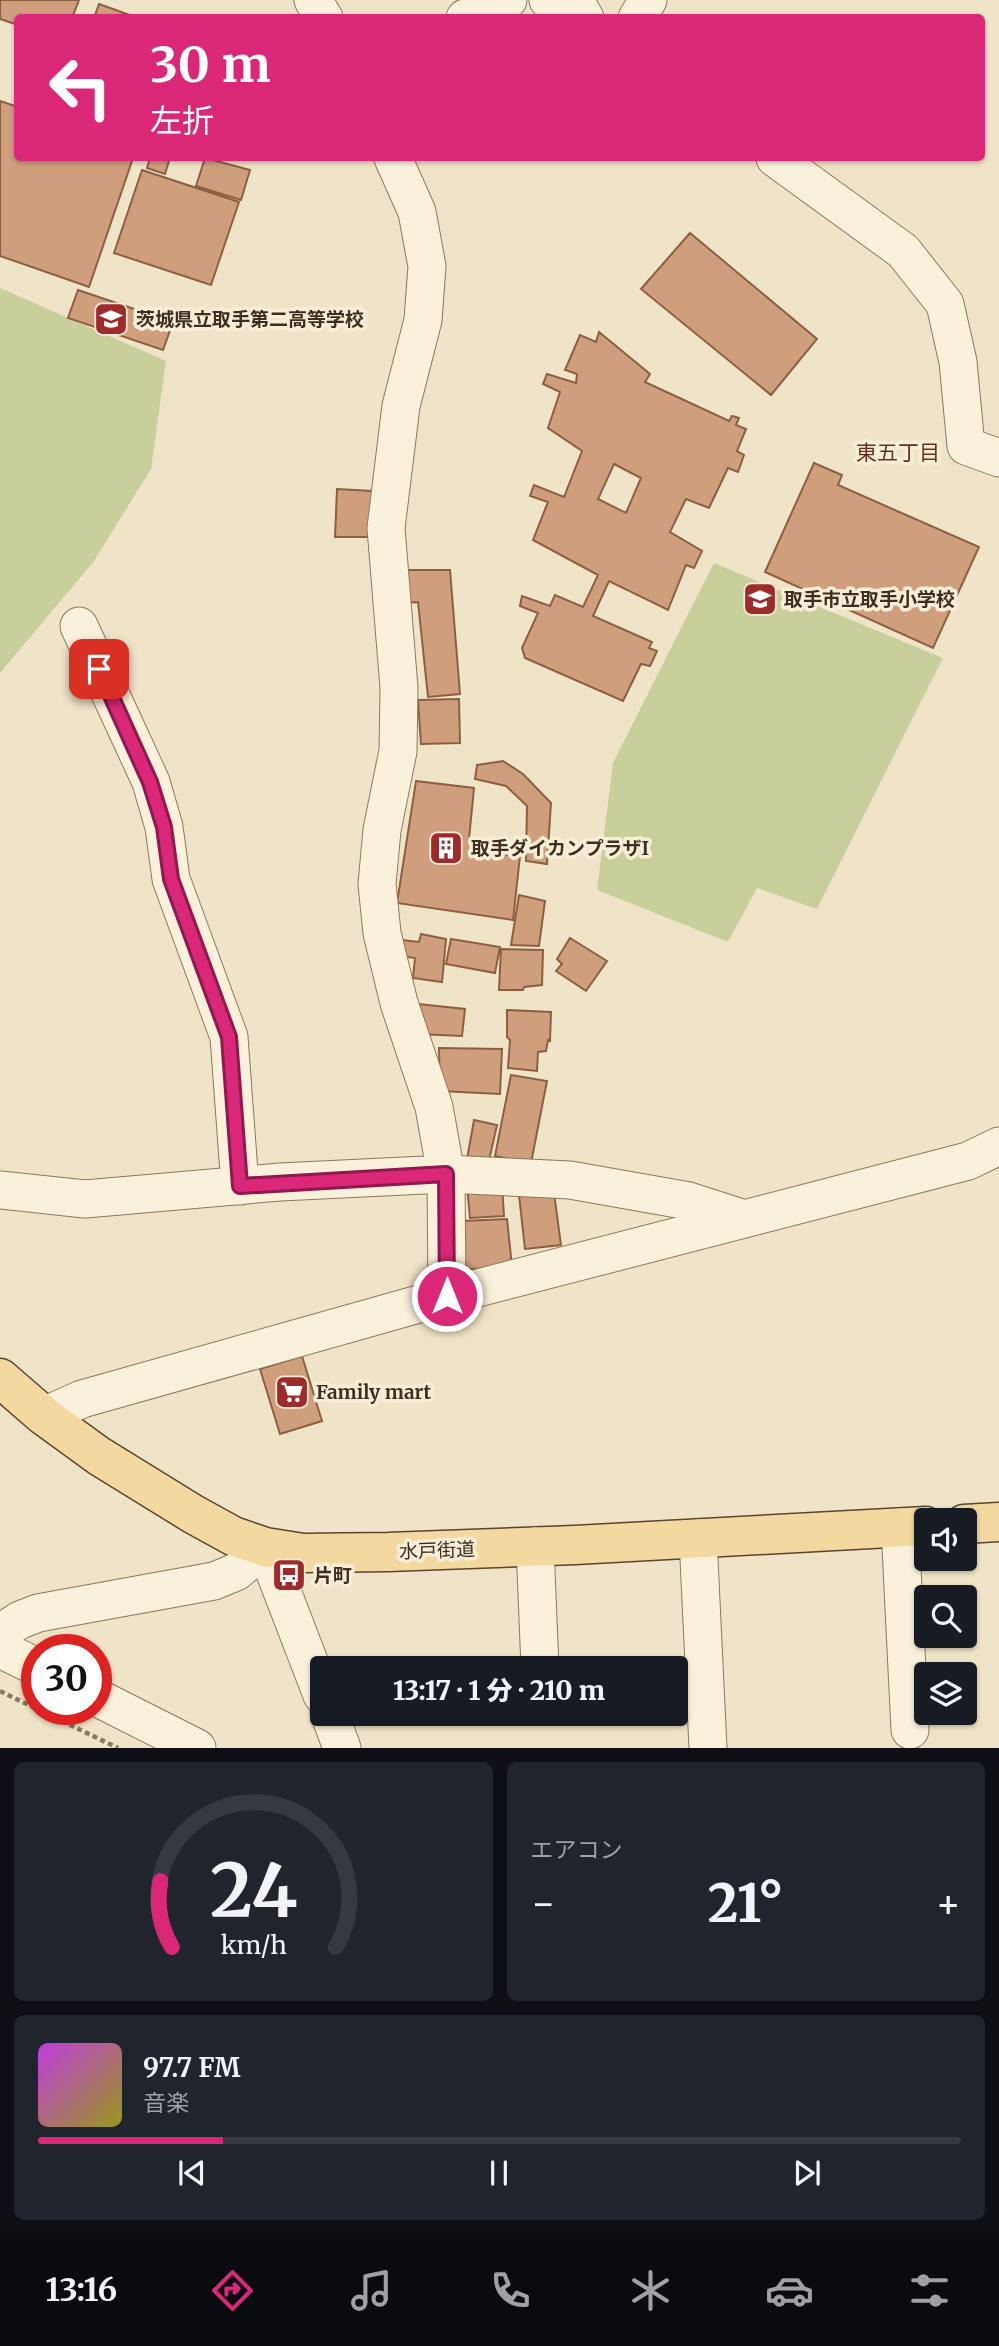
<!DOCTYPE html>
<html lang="ja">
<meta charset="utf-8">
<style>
body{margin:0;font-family:Merriweather,"Noto Sans JP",serif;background:#20242c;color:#f1f3f6;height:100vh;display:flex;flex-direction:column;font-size:26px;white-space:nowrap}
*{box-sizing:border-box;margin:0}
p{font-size:23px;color:#9ea1a6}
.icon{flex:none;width:38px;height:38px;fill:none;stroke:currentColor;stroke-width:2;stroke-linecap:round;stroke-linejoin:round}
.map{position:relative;height:1748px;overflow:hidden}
.panel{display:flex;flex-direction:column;gap:14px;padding:14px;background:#0d0f14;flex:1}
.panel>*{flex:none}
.hud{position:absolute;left:14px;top:14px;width:971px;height:147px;border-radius:7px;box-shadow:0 2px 5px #0004;background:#db2777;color:#fff;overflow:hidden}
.controls{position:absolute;left:914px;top:1508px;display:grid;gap:14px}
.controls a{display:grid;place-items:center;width:63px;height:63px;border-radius:7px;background:#171b24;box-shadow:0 2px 5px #0004;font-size:35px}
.speed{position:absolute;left:21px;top:1634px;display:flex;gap:14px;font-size:35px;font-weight:700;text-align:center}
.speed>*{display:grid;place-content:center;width:91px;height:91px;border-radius:50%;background:#171b24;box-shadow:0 2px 5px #0004;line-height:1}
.speed .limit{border:10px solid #d22;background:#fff;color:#111}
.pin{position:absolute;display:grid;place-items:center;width:60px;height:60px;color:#fff;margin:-30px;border-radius:14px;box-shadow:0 4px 10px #0006}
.me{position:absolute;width:77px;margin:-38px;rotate:0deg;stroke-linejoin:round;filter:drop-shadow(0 0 5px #0008)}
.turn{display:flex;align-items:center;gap:24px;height:147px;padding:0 21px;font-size:32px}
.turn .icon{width:91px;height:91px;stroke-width:2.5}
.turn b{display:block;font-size:49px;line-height:60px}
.big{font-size:52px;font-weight:800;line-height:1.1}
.panel .widget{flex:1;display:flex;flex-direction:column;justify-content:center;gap:10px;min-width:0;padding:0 24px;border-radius:10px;background:#20242c}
.panel .dial{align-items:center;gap:0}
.dial svg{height:182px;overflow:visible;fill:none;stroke:#363941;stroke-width:7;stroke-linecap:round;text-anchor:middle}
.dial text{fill:#f1f3f6;stroke:none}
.song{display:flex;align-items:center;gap:21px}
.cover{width:84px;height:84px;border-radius:10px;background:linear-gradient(135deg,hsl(290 70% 55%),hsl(60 70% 35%))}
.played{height:7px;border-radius:4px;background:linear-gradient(90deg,#db2777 20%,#363941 20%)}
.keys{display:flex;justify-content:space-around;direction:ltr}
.heat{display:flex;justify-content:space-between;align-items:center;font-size:38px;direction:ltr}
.panel .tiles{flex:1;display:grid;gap:14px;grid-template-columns:1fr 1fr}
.widget:last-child{grid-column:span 2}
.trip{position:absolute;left:310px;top:1656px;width:378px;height:70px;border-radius:7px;background:#171b24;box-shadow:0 2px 5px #0004;font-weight:800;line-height:70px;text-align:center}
.menu{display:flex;height:112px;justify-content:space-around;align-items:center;background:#090b0e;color:#9ea1a6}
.menu .icon{width:49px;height:49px}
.menu .on{color:#db2777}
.menu b{font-size:32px;color:#f1f3f6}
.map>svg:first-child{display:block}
.green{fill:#c9cf9b}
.building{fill:#cf9f7d;stroke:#8d5f41;stroke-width:2;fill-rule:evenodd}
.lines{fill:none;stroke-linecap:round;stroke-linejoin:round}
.minor-casing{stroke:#8d765c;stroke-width:39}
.major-casing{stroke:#5b4430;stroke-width:41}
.path{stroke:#8d765c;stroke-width:4.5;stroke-dasharray:5 3.5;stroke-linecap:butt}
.minor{stroke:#faf1dc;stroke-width:37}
.major{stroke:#f3d9a0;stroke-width:38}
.route-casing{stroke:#8e194d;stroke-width:18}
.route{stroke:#db2777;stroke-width:12}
.labels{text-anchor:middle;stroke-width:7;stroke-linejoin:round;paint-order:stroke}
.poi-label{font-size:19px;font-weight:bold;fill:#3d2e20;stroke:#f7eed8;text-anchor:start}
.street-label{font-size:19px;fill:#3d2e20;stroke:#f7eed8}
.neighbourhood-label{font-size:21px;fill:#6b2e1e;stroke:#f7eed8}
</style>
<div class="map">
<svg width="999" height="1748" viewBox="0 0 999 1748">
<rect width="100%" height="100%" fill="#f0e4c8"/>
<path class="green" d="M0,288l166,73 -15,108 -57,92 -94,112z
M714,563l229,95 -126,251 -60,-21 -29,54 -131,-52 16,-127z"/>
<path class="building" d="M0,0h79l-7,18h-54v7l-18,-6z
M99,4l39,14h-44z
M0,101l18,6v51h115l-44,129 -89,-31z
M150,158h20l-5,16 -18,-6z
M205,158l45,12 -9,30 -45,-14z
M142,170l97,32 -28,83 -97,-32z
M690,233l127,106 -46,56 -130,-106z
M78,290l95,32 -10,28 -95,-32z
M599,332l51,42 -5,8 84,39 3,-5 7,2 -3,7 10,4 -9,22 7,4 -6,17 -10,-4 -19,40 -23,-9 -16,33 32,19 -8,17 -8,-3 -18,45 -59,-29 -16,35 59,26 -3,6 8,3 -7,15 -9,-2 -18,37 -98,-43 -3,-10 16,-35 -18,-7 2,-10 28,10 5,-11 28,12 15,-32 -65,-35 15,-38 -18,-6 4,-11 30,12 18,-46 -34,-23 12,-36 -17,-8 4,-10 29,9 1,-9 -12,-4 15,-35 16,7zM614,464l27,14 -15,35 -28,-14z
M814,463l28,12 -4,10 141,62 -46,101 -168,-76z
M337,489l35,2 -2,46h-35z
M401,570h49l10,124 -32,3 -10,-95 -12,1z
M459,699l1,44 -39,1 -3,-44z
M503,761l20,13 28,29 -4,61 -21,-3 1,-55 -21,-20 -31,-7 2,-14z
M416,781l58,7 -5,51 18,2 -1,14 10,2 2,-19 10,2 -1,15 13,1 -7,64 -116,-17z
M519,895l26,6 -6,45 -28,-1z
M421,934l25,5 -4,43 -29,-4 2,-20 -14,-2 2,-16 16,2z
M570,938l37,23 -21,30 -30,-20 6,-7 -5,-5z
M451,939l49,8 -5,26 -49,-9z
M501,949l42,1 -1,35 -18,2 -1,3h-24z
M418,1004l47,5 -3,27 -45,-2z
M507,1010l44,2 -1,29 -2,-1 -2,11 -8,1 -1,19 -29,-3 2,-28 -3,-3z
M439,1048l63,1 -2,45 -60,-3z
M511,1075l36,6 -16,82 -36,-7z
M474,1120l23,5 -9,40 -21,-6z
M502,1184l2,32 -34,2 -3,-32z
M554,1193l7,52 -36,4 -6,-54z
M507,1219l5,47 -48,4 -2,-49z
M302,1356l20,65 -42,13 -20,-65z"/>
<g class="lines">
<g class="minor-casing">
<path id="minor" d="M313,0l11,18
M548,0l33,11 4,7
M465,18l37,-12 6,-6
M637,18l11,-18
M393,158l24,54 10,54 -4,54 -22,86 -15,122 13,160 -1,63 -16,79 -5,54 5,49 17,70 35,104 12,67 1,122
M775,158l128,93 42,53 13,58 8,84 33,12
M79,626l72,156 13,45 7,52 58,158 11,149
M0,1190l85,9 195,-17 166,-8 124,6 119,21 56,18
M44,1416l38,-17 365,-103 521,-135 31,-15
M900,1527l10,203
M698,1538l10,210
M535,1546l5,122
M0,1633l20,-13 18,-7 176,-32 22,-9 29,-25 57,148
M0,1649l37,18
M96,1697l101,51
M329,1713l13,35"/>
</g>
<g class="major-casing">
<path id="major" d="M0,1378l44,38 55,40 94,58 40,22 32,11 38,6 85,-1 187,-7 351,-19
M964,1524l35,-2"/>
</g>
<path class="path" d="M0,1691l37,18
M39,1710l79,38"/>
<use href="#minor" class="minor"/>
<use href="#major" class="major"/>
</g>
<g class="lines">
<g class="route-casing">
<path id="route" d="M99,669l51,113 14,45 7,52 58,158 11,149 206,-12 1,122"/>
</g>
<use href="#route" class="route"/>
</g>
<defs>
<g id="school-square" transform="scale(1.75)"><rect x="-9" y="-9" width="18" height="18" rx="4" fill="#9e2a2b" stroke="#f7eed8"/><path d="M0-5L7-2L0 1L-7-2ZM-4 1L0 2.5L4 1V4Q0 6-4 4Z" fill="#fff"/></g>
<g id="building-square" transform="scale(1.75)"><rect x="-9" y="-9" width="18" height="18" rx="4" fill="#9e2a2b" stroke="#f7eed8"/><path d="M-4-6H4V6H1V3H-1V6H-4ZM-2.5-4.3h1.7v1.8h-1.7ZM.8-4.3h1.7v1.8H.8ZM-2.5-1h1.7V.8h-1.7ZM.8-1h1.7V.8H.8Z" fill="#fff"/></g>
<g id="supermarket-square" transform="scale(1.75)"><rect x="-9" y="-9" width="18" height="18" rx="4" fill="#9e2a2b" stroke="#f7eed8"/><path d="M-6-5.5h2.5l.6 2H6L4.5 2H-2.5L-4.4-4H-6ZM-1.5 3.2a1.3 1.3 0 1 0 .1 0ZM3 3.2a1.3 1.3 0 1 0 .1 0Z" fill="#fff"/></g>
<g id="bus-square" transform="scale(1.75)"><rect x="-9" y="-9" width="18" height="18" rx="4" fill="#9e2a2b" stroke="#f7eed8"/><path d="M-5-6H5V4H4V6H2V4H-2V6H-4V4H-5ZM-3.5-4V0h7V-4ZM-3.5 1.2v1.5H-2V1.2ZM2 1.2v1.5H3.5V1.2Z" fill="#fff"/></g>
</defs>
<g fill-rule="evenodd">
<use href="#school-square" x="111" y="319"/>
<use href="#school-square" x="760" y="599"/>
<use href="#building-square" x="446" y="848"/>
<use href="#supermarket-square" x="292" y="1392"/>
<use href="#bus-square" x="289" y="1575"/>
</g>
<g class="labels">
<g class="poi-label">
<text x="136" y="326">茨城県立取手第二高等学校</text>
<text x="784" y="606">取手市立取手小学校</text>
<text x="471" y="855">取手ダイカンプラザI</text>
<text x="316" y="1399">Family mart</text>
<text x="314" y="1582">片町</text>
</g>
<g class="street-label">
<text transform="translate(437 1550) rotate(-2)" y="7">水戸街道</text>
</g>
<g class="neighbourhood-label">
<text x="898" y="460">東五丁目</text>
</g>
</g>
</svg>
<div class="controls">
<a><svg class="icon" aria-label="sound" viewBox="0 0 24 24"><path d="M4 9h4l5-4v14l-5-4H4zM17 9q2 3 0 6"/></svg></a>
<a><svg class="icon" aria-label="search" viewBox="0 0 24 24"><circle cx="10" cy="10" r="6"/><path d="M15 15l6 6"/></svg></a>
<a><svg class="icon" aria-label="layers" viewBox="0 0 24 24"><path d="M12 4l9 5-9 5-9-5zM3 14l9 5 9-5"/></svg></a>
</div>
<div class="speed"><div class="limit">30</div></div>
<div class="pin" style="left:99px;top:669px;background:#d93025"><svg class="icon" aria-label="arrive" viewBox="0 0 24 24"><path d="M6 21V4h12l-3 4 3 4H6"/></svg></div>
<svg class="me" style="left:447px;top:1296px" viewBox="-20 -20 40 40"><circle r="17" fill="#db2777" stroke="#fff" stroke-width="3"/><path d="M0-11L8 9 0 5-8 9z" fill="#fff"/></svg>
<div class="trip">13:17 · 1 分 · 210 m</div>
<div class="hud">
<div class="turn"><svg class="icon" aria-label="left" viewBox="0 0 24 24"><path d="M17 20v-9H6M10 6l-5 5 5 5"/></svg><div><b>30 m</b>左折</div></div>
</div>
</div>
<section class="panel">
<div class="tiles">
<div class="widget dial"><svg viewBox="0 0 100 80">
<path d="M14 69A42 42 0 1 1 86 69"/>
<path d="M14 69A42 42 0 0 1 9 40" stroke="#db2777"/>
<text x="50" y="56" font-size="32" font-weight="700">24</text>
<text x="50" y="72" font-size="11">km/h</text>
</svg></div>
<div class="widget"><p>エアコン</p>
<div class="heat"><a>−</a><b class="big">21°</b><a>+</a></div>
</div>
<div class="widget">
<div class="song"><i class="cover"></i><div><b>97.7 FM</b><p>音楽</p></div></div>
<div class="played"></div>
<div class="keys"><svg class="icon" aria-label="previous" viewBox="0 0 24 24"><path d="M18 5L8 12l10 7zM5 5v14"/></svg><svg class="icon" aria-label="pause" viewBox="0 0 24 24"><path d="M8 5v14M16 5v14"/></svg><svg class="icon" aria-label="next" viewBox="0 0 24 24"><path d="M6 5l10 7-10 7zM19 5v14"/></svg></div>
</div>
</div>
</section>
<nav class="menu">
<b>13:16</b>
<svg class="icon on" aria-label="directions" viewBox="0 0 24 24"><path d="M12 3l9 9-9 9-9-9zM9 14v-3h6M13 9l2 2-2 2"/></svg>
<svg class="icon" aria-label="music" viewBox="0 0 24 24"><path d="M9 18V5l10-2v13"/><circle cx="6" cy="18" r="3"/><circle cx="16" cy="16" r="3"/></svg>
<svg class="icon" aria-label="phone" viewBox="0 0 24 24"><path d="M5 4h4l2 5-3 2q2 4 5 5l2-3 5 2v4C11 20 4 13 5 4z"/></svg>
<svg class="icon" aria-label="climate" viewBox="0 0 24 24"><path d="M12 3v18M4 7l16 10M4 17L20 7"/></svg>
<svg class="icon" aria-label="car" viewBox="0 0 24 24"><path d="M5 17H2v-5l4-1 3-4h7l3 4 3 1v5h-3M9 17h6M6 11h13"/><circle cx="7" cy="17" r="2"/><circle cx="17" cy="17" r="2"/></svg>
<svg class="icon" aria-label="filters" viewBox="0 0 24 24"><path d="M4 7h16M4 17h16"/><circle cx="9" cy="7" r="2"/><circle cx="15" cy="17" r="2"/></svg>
</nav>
